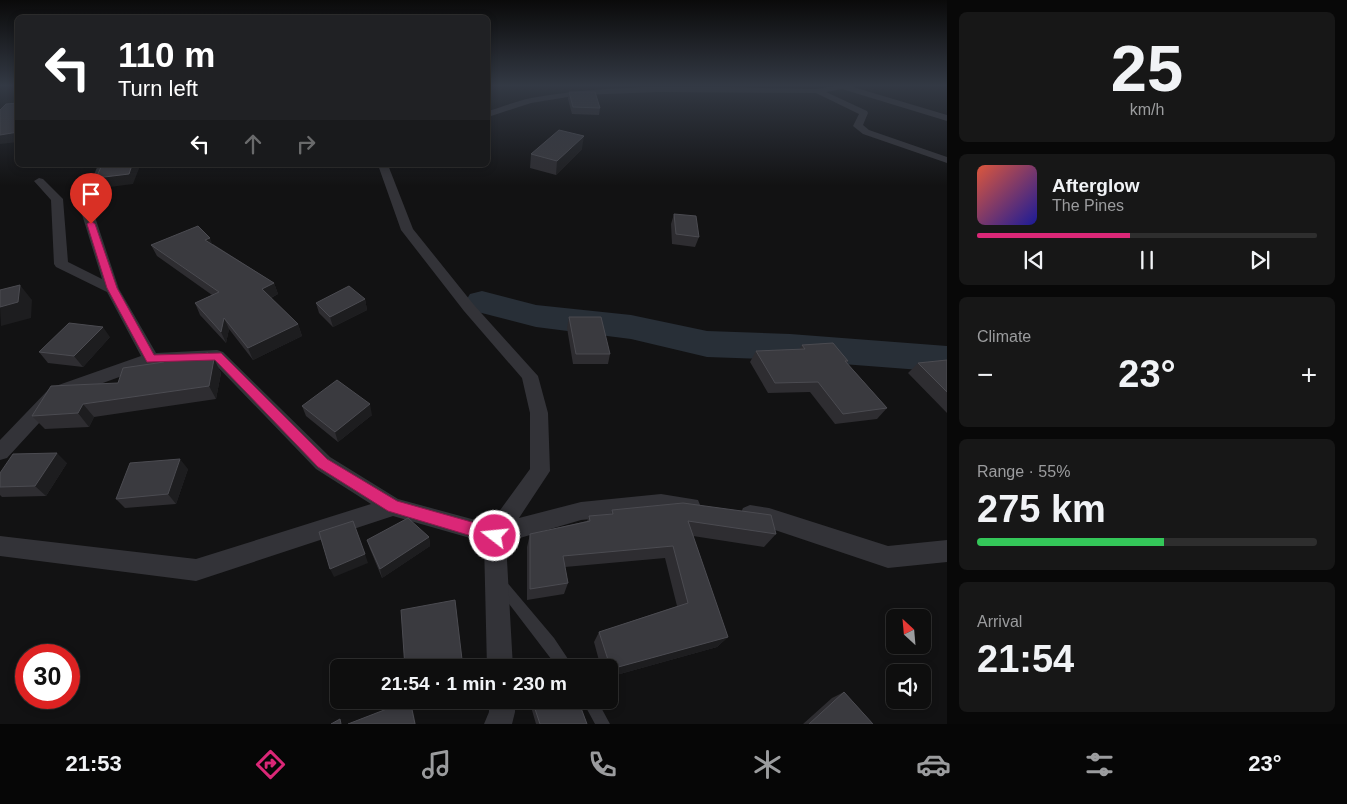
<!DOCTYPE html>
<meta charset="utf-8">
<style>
body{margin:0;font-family:Arial,sans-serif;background:#171717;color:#f1f3f6;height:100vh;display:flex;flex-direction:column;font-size:19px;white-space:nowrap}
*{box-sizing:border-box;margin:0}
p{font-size:16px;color:#9b9c9e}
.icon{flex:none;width:28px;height:28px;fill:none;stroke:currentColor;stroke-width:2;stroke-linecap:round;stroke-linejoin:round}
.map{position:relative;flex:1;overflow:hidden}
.side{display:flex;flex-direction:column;gap:12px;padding:12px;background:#080808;width:400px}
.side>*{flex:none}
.hud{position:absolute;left:15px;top:15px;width:475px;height:152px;border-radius:8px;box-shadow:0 2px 8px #0003,0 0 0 1px #2e2e2e;background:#202124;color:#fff;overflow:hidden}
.needle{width:32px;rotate:334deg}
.fabs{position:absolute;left:886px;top:609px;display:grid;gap:10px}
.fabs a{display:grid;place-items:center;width:45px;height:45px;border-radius:8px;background:#0e0e0e;box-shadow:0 2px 8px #0003,0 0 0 1px #2e2e2e;font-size:25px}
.speed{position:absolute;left:15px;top:644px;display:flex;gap:10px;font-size:25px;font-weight:700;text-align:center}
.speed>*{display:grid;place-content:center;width:65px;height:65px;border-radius:50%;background:#0e0e0e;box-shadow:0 2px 8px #0003,0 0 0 1px #2e2e2e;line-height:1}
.speed .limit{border:8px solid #d22;background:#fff;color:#111}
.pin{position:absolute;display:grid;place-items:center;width:42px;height:42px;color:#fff;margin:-51px -21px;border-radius:50% 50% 50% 0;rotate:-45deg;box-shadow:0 0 5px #0007}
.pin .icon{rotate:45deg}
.me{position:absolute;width:55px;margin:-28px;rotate:286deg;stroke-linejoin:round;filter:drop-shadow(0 0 4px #0008)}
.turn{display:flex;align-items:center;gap:18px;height:105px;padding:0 20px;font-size:22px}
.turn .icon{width:65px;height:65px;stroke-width:2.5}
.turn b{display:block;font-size:35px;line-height:42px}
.lanes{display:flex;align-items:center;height:48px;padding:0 20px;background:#0003;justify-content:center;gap:25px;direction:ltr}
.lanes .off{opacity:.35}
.big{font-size:38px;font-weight:700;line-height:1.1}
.side .card{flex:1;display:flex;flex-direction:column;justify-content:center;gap:8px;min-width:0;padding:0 18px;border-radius:8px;background:#171717}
.side .dial{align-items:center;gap:0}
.dial b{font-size:65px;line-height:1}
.song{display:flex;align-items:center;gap:15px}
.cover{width:60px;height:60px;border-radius:8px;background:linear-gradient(135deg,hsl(10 70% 55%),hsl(240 70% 35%))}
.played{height:5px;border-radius:2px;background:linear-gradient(90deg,#db2777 45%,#2e2e2e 45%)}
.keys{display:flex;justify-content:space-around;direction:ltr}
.heat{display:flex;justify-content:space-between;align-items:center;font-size:28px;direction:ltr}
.charge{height:8px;border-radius:4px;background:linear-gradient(90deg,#34c759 55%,#2e2e2e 0)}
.trip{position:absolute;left:330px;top:659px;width:288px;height:50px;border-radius:8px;background:#0e0e0e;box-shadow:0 2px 8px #0003,0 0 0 1px #2e2e2e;font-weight:700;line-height:50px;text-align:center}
.tab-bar{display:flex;height:80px;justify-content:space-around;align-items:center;background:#060606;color:#9b9c9e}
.tab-bar .icon{width:35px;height:35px}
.tab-bar .active{color:#db2777}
.tab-bar b{font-size:22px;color:#f1f3f6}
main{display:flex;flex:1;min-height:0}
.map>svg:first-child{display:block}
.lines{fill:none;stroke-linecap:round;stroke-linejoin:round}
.river{fill:#282f37;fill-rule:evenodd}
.service{fill:#333338;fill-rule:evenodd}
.minor{fill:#333338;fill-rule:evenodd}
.wall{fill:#2e2d31}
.shaded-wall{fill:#1d1d1f}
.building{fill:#3a3a3f;stroke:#4b4b51}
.route{fill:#db2777;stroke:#8e194d}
</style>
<main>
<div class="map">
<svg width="947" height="724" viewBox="0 0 947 724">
<rect width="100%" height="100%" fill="#121213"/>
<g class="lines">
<path class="river" d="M482,291l54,14 95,10 76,16 83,3 157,12v26l-157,-12 -83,-3 -76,-18 -95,-12 -66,-17 -5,-8 5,-8z"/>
<path class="service" d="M501,578l4,2 49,58 20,30h-16l-61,-80 -2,-4 2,-4z
M582,700h15l13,24h-15z"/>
<path class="minor" d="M840,85h16l-3,2 94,28v6l-105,-32 -16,3 41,19 1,2 -5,12 6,5 78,27v6l-84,-29 -10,-8 6,-12 -43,-21 -157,-1 -79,3 -49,8 -43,14v-6c14,-4 29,-10 43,-13 94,-17 191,-10 286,-9z
M98,165h10l-16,43 27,81 37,64 61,-3 6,2 107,105 68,42 92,25 40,-55v-56l-8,-35 -58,-67 -63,-81 -23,-65h10l25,64 61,76 64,71 10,37 2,58 -31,47 62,-16 80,-8 37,6 3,7 -3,7 -7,2 -30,-4 -80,8 -75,22 7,126h-26l-3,-126 -91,-26 -197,65 -196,-25v-20l196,23 175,-55 -55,-35 -103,-107 -61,3 -90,33 -55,60 -7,2v-20l50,-52 91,-32 -34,-64 -51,-25 -2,-3 -3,-64 -17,-19 5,-3 4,1 20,20 5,63 34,17 -22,-71z
M750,505l19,3 119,38 59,-6v22l-59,6 -119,-40 -26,-6 -3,-7 3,-7z
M489,700h26v12l-3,12h-28l5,-12z"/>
</g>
<path class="wall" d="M569,92l31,16 -1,7 -27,-1 -4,-15z
M582,149l-26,26 -26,-7 1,-14z
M674,214l25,23 -4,10 -23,-3 -1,-20z
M213,244l61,39 4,11 -7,4 27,26 4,12 -49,24 -24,-31 -3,14 -26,-28 -5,-12 17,-8 -55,-39 -6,-11z
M365,299l2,11 -34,17 -14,-14 -3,-10z
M569,317l41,37 -2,10h-35l-6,-36z
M110,337l-27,30 -35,-4 -9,-11z
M802,345l46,16 -1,2 40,45 -10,11 -42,5 -25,-32 -42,1 -18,-31 6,-11 43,-1z
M214,359l7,14 -5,26 -122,18 -5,10 -44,2 -13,-13 86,-33z
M947,360v53l-39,-40 10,-10z
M302,406l70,9 -34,27 -32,-26z
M67,463l-21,33 -44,1 -2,-2v-22z
M188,469l-12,35 -51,4 -9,-9z
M683,503l93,31 -12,13 -71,-11 35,101 -11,10 -108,30v-9h-8l-7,-26 5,-10 78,-26 -12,-48 -100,9 3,16 -4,11 -37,6v-53l3,-13 57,-13 2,-5 22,-2 1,-4z
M429,537l1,9 -48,32 -12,-29 -3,-9z
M844,692l29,32h-70l29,-26z
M529,700h49l9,24h-51z"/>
<path class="shaded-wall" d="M18,132v10l-18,2v-9z
M584,136l-2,13 -26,26 1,-14z
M132,165l8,1 -7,18 -31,4 -6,-10z
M210,238l4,11 -9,-9z
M274,283l4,11 -12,6 -4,-11z
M20,285l12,15 -1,18 -30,8 -1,-19z
M365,299l2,11 -34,17 -3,-10z
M224,318l5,11 -3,14 -5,-11z
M298,324l4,12 -49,24 -5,-12z
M103,327l7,10 -27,30 -9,-11z
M214,359l7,14 -5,26 -7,-13z
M83,404l11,13 -5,10 -11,-14z
M370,404l2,11 -34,27 -3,-10z
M57,453l10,10 -21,33 -11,-10z
M180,459l8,10 -12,35 -8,-10z
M429,537l1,9 -48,32 -2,-9z
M365,554l3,9 -34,14 -4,-8z
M728,637l-11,10 -108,30v-5l2,-3z
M410,700l2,6 4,18h-1z"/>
<path class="building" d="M569,92h26l5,16 -27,-1z
M18,103v29l-18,3v-25l6,-6z
M559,130l25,6 -27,25 -26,-7z
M102,165h30l-3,9 -33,4z
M674,214l22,2 3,21 -23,-3z
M198,226l12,12 -5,2 69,43 -12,6 36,35 -50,24 -24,-30 -3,14 -26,-29 24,-11 -68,-47z
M20,285l-2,17 -18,5v-17z
M349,286l16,13 -35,18 -14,-14z
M569,317h32l9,37h-34z
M69,323l34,4 -29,29 -35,-4z
M833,343l15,18h-3l42,47 -44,6 -25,-32 -43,1 -19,-32 49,-2 -3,-4z
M208,353l6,6 -5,27 -126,18 -5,9 -46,3 19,-30 67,-3 5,-15 41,-6 1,-3z
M947,360v32l-29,-29z
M337,380l33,24 -35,28 -33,-26z
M57,453l-22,33 -35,1v-14l13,-19z
M180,459l-12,35 -52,5 14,-36z
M683,503l88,12 5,19 -88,-13 40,116 -117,32 -12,-37 89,-29 -15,-57 -110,10 5,27 -38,6v-55l60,-13 -1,-5 24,-2 -1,-4z
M408,518l21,19 -49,32 -13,-29z
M353,521l12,33 -35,15 -11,-37z
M455,600l8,68h-58l-4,-58z
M844,692l29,32h-64z
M410,700l5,24h-67z
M532,700h46l9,24h-47z
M340,719l1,5h-10z"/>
<linearGradient id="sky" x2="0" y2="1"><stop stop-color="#0a0a0a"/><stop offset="0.46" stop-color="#333944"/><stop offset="1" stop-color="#333944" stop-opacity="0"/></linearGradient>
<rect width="947" height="186" fill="url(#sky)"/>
<path class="route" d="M91,221l4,3 22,64 37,67 67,-2 106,106 70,42 103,29 2,6 -2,5 -5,2 -107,-32 -70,-44 -103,-107 -68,2 -40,-74 -20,-64z"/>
</svg>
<div class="fabs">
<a><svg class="needle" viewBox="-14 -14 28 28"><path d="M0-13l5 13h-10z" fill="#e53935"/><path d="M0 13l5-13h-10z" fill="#9b9c9e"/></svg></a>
<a><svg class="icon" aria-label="sound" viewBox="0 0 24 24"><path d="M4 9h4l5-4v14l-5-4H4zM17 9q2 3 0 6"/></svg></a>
</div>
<div class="speed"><div class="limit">30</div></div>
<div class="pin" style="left:91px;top:224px;background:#d93025"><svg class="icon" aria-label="arrive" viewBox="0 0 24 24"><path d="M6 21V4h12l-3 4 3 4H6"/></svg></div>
<svg class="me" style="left:495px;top:536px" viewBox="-20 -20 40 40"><circle r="17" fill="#db2777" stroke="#fff" stroke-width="3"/><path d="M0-11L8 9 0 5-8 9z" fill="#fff"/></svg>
<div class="trip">21:54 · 1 min · 230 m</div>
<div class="hud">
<div class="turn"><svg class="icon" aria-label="left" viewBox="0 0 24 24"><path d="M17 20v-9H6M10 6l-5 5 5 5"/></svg><div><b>110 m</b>Turn left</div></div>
<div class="lanes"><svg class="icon" aria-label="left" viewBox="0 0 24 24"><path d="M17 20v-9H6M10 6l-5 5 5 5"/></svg><svg class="icon off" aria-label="ahead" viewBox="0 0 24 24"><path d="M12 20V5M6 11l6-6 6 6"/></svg><svg class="icon off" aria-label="right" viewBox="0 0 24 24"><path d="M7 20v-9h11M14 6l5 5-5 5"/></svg></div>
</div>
</div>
<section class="side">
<div class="card dial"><b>25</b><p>km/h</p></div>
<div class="card">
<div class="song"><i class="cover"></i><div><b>Afterglow</b><p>The Pines</p></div></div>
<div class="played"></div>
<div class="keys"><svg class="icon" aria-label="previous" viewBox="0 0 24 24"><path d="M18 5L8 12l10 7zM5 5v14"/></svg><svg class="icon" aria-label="pause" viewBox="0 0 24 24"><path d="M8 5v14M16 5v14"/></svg><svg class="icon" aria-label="next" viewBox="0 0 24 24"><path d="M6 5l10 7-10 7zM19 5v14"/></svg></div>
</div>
<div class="card"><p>Climate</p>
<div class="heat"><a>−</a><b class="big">23°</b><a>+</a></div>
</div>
<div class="card"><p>Range · 55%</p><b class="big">275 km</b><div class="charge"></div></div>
<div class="card"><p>Arrival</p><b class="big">21:54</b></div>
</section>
</main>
<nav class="tab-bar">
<b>21:53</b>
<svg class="icon active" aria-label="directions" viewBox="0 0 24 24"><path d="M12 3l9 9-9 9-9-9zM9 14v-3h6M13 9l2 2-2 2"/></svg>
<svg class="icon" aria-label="music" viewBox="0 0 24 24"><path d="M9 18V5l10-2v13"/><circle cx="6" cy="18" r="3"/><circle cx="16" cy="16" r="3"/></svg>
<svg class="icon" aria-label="phone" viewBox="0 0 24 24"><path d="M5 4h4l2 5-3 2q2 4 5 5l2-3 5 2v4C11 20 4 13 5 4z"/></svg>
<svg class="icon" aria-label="climate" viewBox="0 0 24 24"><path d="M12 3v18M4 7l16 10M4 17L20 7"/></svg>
<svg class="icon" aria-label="car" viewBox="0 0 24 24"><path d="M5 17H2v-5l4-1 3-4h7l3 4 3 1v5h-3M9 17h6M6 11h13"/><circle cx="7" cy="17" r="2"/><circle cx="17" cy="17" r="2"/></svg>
<svg class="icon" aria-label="filters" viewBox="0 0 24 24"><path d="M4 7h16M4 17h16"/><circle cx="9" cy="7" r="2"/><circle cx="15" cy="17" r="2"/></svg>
<b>23°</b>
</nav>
